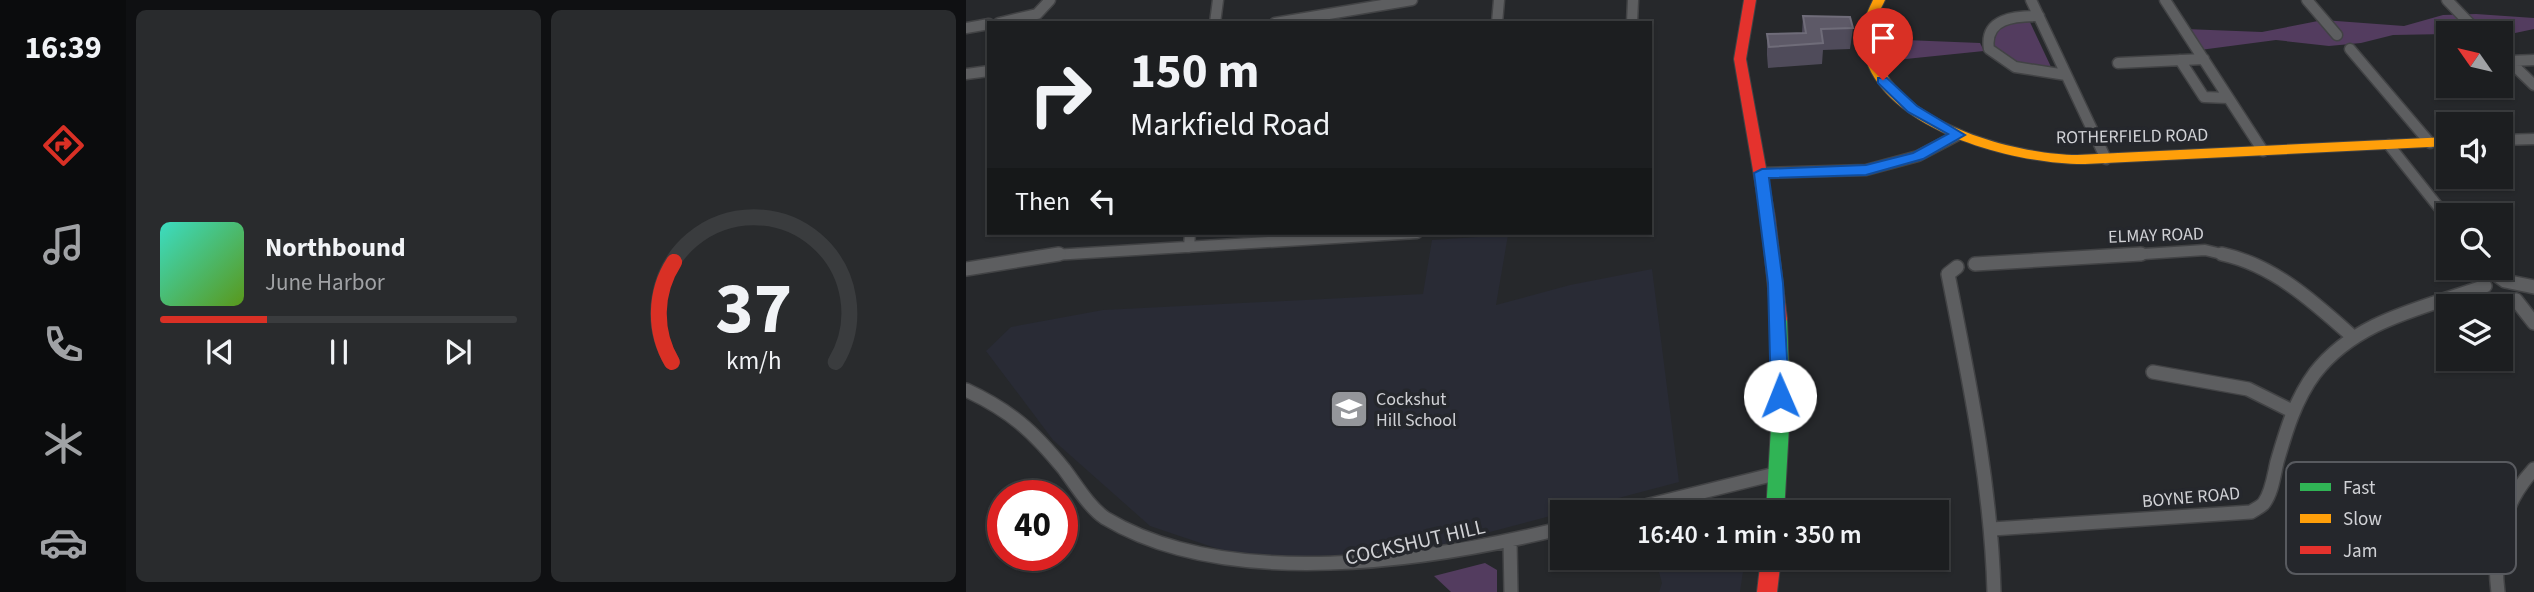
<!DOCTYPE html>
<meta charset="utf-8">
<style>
body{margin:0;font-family:"Source Sans 3",sans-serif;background:#292b2d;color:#f1f3f6;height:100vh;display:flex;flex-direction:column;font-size:26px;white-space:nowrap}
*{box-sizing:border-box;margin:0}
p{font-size:23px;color:#a0a2a5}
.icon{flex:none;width:38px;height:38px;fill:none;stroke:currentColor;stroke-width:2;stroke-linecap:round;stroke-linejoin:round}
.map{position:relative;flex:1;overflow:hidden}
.panel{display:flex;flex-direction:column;gap:10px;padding:10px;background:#0f1012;width:840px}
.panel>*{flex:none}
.top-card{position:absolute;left:21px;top:21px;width:665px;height:214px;border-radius:0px;box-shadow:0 2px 5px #0004,0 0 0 2px #3a3c3e;background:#1c1e20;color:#f1f3f6;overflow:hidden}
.needle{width:46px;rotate:304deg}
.controls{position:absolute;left:1470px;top:21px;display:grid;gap:14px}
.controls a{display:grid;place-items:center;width:77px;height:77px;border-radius:0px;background:#1c1e20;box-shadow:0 2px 5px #0004,0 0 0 2px #3a3c3e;font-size:35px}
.speed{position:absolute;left:21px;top:480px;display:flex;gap:14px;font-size:35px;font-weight:700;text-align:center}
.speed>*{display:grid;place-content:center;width:91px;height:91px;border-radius:50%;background:#1c1e20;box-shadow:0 2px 5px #0004,0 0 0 2px #3a3c3e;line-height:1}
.speed .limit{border:10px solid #d22;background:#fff;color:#111}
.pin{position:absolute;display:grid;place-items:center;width:60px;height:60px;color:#fff;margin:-72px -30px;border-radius:50% 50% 50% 0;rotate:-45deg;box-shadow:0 0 7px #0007}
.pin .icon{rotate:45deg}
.me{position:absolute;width:77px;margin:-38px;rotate:359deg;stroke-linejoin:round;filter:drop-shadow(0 0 5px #0008)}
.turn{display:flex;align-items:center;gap:24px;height:147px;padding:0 28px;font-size:32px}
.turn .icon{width:91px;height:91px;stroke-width:2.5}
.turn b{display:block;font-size:49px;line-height:60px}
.then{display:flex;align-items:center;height:66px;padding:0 28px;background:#0003;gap:14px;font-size:26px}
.panel .card{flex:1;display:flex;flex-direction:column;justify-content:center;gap:10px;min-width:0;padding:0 24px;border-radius:10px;background:#292b2d}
.panel .dial{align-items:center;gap:0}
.dial svg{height:182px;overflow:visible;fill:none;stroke:#3a3c3e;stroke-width:7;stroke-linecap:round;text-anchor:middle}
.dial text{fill:#f1f3f6;stroke:none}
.song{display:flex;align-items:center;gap:21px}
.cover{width:84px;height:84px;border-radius:10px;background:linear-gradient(135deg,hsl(170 70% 55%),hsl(90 70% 35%))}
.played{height:7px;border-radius:4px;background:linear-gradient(90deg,#d93025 30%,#3a3c3e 30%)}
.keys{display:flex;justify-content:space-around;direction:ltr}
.panel .tiles{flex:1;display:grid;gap:10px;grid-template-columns:repeat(2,1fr)}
.trip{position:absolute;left:584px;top:500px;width:399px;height:70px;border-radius:0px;background:#1c1e20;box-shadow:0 2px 5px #0004,0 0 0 2px #3a3c3e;font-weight:600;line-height:70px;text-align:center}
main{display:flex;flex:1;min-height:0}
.dock{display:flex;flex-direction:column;width:126px;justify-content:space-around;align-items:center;background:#0b0c0d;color:#a0a2a5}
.dock .icon{width:49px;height:49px}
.dock .on{color:#d93025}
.dock b{font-size:32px;color:#f1f3f6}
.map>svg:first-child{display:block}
.built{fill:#292b35}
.green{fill:#533c5f}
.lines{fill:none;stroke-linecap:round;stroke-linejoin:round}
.street-far1-casing{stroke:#424345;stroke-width:13}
.street-casing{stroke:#424345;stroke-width:16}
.fast-casing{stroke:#424345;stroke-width:2}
.slow-casing{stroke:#424345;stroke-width:2}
.jam-casing{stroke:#424345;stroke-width:2}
.street-far1{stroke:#5d5e60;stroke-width:10}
.street{stroke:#5d5e60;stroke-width:13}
.fast{fill:#30b455;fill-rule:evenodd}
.slow{fill:#ff9f0a;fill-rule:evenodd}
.jam{fill:#e5322d;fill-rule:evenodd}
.wall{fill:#4f4b5a}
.building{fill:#5d5967;stroke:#6f6c79;stroke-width:2}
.route{fill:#1a73e8;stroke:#114b97;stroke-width:2}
.labels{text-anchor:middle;stroke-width:7;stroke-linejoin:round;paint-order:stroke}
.street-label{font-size:18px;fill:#d0d1d5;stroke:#25272c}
.poi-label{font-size:18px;fill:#d0d1d5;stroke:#25272c;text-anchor:start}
.near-street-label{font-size:21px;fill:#d0d1d5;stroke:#25272c}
.key{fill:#25272c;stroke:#585a5f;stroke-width:2}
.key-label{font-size:19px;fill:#d0d1d5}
</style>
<main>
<nav class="dock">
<b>16:39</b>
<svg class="icon on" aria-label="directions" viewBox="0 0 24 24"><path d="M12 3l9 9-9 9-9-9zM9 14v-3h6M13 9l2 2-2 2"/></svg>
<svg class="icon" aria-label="music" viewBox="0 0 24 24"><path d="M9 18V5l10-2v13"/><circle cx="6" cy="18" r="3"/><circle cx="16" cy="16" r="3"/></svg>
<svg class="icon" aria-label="phone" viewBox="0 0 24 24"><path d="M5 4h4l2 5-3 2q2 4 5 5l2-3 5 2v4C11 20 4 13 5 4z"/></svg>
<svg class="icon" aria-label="climate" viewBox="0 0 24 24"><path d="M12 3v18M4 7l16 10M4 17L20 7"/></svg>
<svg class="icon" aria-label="car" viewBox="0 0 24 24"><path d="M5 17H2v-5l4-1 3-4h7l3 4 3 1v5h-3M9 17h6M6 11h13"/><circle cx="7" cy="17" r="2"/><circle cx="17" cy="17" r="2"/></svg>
</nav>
<section class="panel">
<div class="tiles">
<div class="card">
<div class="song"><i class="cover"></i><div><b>Northbound</b><p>June Harbor</p></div></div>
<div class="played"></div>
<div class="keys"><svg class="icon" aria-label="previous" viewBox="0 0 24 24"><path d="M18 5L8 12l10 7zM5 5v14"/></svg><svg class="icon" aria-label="pause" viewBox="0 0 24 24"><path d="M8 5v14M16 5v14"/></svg><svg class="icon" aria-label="next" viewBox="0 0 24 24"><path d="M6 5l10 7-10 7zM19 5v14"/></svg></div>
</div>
<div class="card dial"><svg viewBox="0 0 100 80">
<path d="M14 69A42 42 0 1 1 86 69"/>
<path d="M14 69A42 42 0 0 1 15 25" stroke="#d93025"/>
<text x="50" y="56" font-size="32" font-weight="700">37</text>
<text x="50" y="72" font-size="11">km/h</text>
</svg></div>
</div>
</section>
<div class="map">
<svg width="1568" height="592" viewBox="0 0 1568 592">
<rect width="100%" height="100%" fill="#26282b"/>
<path class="built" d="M542,235l-12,70 74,-20 82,-16 27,213 -276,73 -4,-7 -23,7 -134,2 -92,-31 -97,-86 -67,-89 25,-24 92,-17 320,-16 9,-54z
M753,499l16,5 8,9h-83z
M689,558h90l-5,34h-81l3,-9z"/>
<path class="green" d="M1510,14l58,4v11l-33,7v-3l-108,2 -32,8 -32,3 -53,-6 -76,10 -15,-21 77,3 61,-12 81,6 39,-11z
M1063,20l23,49 -28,-2 -31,-20 4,-17 12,-8z
M914,39l100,4 4,8 -98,10z
M519,563l12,7v22h-46l-17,-16z"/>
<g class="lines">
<g class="street-far1-casing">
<path id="street-far1" d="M1065,0l75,159
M1199,0l98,151
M1341,0l30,35
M1481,0l29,30
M1073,16c-24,0 -55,2 -50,33l26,18 51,8
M33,23l38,-9 13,-14
M249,23l3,-23
M309,23l137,-23
M531,23l2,-23
M666,23l1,-23
M0,28l23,-4
M1384,49l80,94
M1535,53l33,32
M1214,60l24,37 24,1
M1543,61l25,-1
M1152,63l86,-4
M0,74l23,-3
M1535,140l33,-1
M1423,145l59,74
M796,173l104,-3 52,-14 40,-21
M223,247l1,-14
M71,256l380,-23
M1147,256l92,-6 25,6"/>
</g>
<g class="street-casing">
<path id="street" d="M1256,254c52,11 93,49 131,83
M1009,264l166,-10
M991,267l-9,7c21,106 43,210 46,318
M1521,268l18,13 29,6
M0,269l93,-15
M1550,300l18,23
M1187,372l95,17 44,22
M0,390c45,21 67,41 98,79 12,16 25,38 41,49 123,74 325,43 458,10
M651,513l162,-40
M1026,529l259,-17c4,-3 10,-5 13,-9 8,-11 10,-28 13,-41 9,-31 18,-62 38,-89 42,-54 110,-65 170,-87
M544,542l1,50
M1532,592c-6,-47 4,-88 36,-123"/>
</g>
<g class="fast-casing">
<path id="fast" d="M813,313l6,1 2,5 3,91 -6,103h-18l6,-103 -1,-91 2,-5z"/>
</g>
<g class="slow-casing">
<path id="slow" d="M907,0h12c-4,9 -11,20 -11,30 -2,87 135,124 203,125l371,-18v9l-363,18c-72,1 -228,-39 -223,-134 1,-10 7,-21 11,-30z"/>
</g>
<g class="jam-casing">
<path id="jam" d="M778,0h12l-10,59 29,158 12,102 -2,5h-12l-2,-5 -10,-102 -27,-158z
M795,558h20l-4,34h-20z"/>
</g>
<use href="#street-far1" class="street-far1"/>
<use href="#street" class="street"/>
<use href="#fast" class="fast"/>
<use href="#slow" class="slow"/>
<use href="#jam" class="jam"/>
</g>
<path class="wall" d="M837,16l50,12 -3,21 -27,1 -1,14 -54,4 -1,-13v-21l35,-1z"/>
<path class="building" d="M837,16l47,1 3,11 -32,1 2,14 -54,4 -2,-13 39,-1z"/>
<path class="route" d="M912,78h9l30,28 48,29 -42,24 -57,16 -97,3 14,105 6,113 -9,7 -9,-7 -3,-113 -14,-110 8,-4 104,-4 47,-12 35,-19 -40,-22 -30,-29z"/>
<defs>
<g id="school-square" transform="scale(2.0125)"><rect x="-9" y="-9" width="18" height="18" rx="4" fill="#94969a" stroke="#25272c"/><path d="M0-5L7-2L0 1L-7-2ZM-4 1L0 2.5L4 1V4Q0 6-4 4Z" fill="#fff"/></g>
</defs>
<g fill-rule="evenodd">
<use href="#school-square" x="383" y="409"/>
</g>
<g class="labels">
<g class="street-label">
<text transform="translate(1166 136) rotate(-1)" y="6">ROTHERFIELD ROAD</text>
<text transform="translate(1190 235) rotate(-2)" y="6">ELMAY ROAD</text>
<text transform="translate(1225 497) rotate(-5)" y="6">BOYNE ROAD</text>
</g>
<g class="poi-label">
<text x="410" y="405">Cockshut<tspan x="410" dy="21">Hill School</tspan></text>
</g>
<g class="near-street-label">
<text transform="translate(449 542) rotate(-13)" y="7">COCKSHUT HILL</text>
</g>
</g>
<rect x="1320" y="462" width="230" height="112" rx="10" class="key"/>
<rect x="1334" y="483" width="31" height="8" fill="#30b455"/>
<rect x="1334" y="514" width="31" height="9" fill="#ff9f0a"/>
<rect x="1334" y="546" width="31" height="8" fill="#e5322d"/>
<g class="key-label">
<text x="1377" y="494">Fast</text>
<text x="1377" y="525">Slow</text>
<text x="1377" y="557">Jam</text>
</g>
</svg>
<div class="controls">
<a><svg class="needle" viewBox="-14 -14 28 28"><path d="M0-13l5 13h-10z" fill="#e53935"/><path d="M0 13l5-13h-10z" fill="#a0a2a5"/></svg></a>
<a><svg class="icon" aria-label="sound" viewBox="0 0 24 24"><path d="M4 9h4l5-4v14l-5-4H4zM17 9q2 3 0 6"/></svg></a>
<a><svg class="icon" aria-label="search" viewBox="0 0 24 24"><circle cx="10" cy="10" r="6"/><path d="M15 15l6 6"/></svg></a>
<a><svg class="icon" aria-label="layers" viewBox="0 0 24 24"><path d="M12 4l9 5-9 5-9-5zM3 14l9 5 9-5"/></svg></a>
</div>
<div class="speed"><div class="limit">40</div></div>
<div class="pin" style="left:917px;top:80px;background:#d93025"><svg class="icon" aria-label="arrive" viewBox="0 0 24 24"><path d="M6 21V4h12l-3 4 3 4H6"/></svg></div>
<svg class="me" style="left:814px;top:396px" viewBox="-20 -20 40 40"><circle r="19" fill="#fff"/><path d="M0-13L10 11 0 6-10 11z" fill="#1a73e8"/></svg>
<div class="trip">16:40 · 1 min · 350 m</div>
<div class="top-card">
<div class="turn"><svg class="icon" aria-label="right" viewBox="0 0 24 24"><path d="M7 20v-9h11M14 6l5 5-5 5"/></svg><div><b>150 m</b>Markfield Road</div></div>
<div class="then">Then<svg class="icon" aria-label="left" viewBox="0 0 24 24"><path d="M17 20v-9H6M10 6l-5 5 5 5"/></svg></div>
</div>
</div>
</main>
